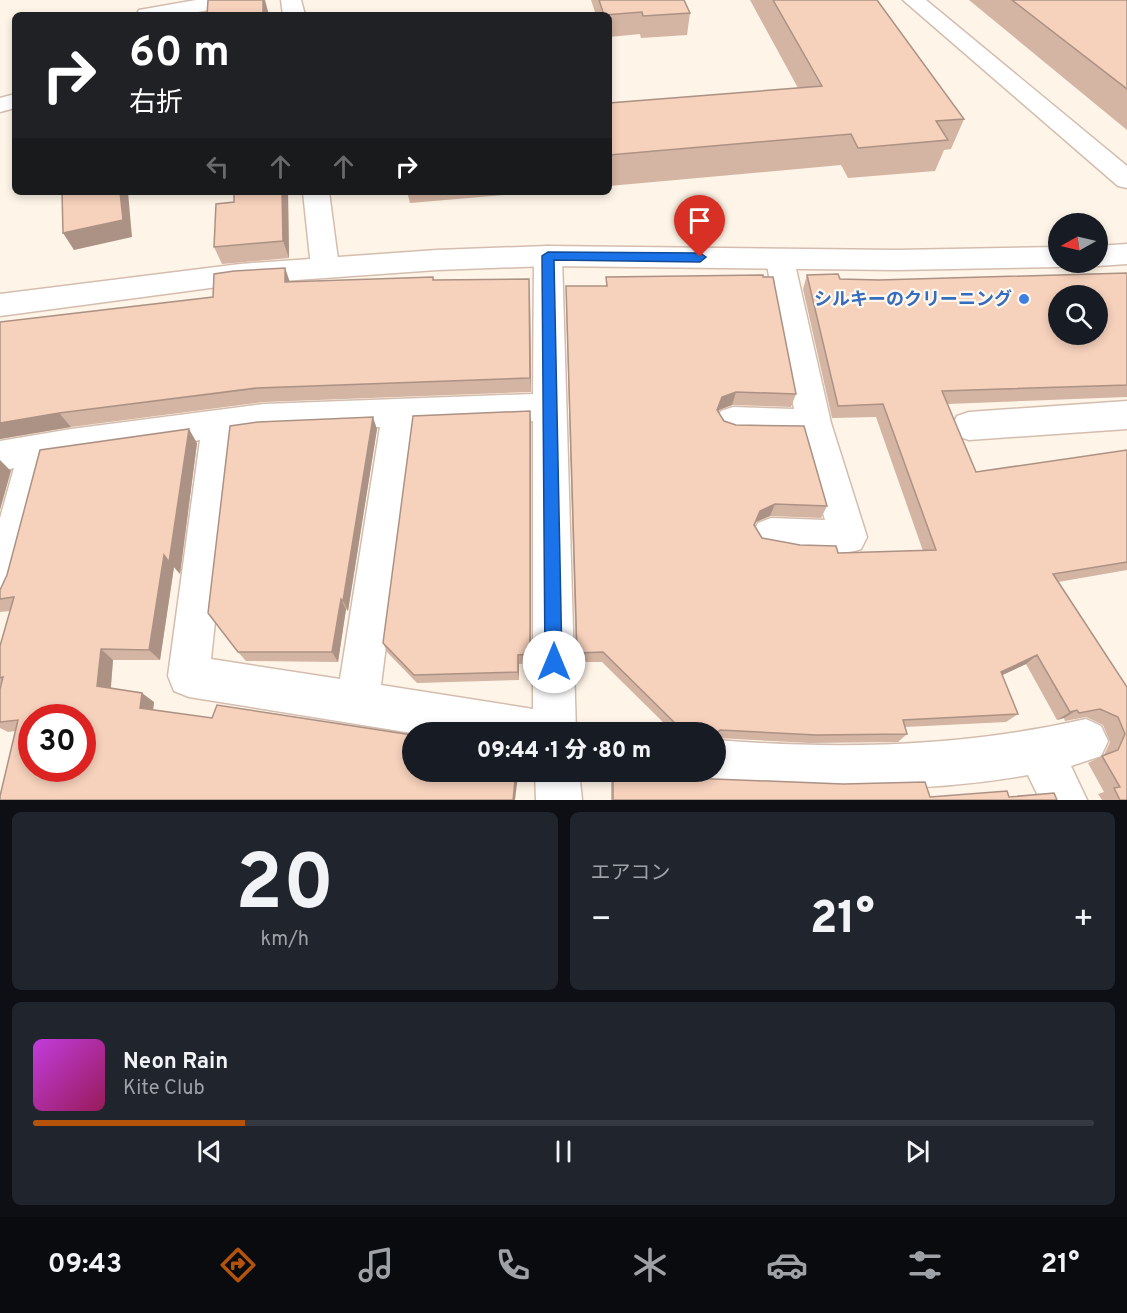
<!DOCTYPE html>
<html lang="ja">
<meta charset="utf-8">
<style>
body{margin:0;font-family:Overpass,"Noto Sans JP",sans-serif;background:#20242c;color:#f1f3f6;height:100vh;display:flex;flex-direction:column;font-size:22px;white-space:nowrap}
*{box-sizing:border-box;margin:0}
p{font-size:20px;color:#9ea1a6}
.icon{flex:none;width:33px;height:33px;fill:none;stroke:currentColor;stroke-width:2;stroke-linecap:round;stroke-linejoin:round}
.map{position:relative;height:800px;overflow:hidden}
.side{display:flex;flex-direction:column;gap:12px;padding:12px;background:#0d0f14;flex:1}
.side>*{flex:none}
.banner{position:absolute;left:12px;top:12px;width:600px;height:183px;border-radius:9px;box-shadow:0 3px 9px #0003;background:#202124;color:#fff;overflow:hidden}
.needle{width:39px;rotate:262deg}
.tools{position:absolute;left:1048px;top:213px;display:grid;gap:12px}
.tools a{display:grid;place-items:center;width:60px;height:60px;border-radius:50%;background:#171b24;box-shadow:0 3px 9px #0003;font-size:30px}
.speed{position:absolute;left:18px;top:704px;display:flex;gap:12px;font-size:30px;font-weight:700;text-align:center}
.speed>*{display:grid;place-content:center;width:78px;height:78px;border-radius:50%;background:#171b24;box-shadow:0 3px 9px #0003;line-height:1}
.speed .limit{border:9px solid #d22;background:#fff;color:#111}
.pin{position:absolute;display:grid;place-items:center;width:51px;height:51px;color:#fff;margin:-62px -26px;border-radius:50% 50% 50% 0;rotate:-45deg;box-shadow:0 0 6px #0007}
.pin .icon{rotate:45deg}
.me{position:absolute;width:66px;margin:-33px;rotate:0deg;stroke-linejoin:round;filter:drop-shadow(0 0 4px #0008)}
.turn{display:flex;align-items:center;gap:21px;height:126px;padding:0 18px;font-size:27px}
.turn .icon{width:78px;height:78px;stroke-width:2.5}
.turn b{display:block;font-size:42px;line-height:51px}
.lanes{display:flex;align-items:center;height:57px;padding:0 18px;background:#0003;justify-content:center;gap:30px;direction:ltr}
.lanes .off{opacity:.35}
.big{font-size:45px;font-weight:800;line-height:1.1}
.side .tile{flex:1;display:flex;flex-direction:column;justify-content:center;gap:9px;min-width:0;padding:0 21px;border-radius:9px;background:#20242c}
.side .dial{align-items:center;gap:0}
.dial b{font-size:78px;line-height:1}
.song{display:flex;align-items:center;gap:18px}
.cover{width:72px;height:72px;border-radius:9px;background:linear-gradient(135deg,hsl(290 70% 55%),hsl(330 70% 35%))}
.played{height:6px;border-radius:3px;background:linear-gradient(90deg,#b45309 20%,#363941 20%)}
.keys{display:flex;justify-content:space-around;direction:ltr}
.heat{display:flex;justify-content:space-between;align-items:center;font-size:33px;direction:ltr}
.side .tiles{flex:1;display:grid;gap:12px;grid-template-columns:1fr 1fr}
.tile:last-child{grid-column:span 2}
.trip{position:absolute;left:402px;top:722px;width:324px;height:60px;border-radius:30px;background:#171b24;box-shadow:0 3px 9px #0003;font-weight:800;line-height:60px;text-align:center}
.tab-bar{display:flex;height:96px;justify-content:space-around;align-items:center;background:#090b0e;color:#9ea1a6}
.tab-bar .icon{width:42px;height:42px}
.tab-bar .selected{color:#b45309}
.tab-bar b{font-size:27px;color:#f1f3f6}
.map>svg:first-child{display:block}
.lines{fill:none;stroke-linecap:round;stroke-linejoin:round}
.minor-casing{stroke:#d4bdae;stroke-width:3}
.tertiary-casing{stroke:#d4bdae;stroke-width:3}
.minor{fill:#fff;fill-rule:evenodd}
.tertiary{fill:#fff;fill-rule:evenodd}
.wall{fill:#d4b4a2}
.shaded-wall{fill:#ac9284}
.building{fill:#f6d1bc;stroke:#ac9284;stroke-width:1.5;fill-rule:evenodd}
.route{fill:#1a73e8;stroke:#114b97;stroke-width:1.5}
.shop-dot{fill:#3f7fe0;stroke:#fff8ee;stroke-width:2}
.labels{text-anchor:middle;stroke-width:4.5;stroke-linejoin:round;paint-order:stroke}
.shop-label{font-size:18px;font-weight:bold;fill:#366cbe;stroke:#fff8ee;text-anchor:end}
</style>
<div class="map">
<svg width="1127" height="800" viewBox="0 0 1127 800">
<rect width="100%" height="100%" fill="#fef4e7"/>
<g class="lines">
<g class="minor-casing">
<path id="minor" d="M196,0h46l-3,4 -56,11h-47l3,-5z
M281,0h20l4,15h-22z
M903,0h23l201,166v22l-9,-2z
M15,94v14l-15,4v-14z
M303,192h26l10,75 -4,7 -10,3 -10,-3 -4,-7z
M548,246l10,3 4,7 14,476 -164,1 -223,-36 -15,-6 -6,-15 32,-236 -149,21 -32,125 -5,13 -14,5v-86l14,-50 -14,3v-30l71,-12 193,-25 269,-10 1,-138 4,-7zM533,421v288l-152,-24 33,-259zM380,427l-40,252 -129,-20 24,-223 29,-4z
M780,250l10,3 4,7 37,163 36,114 -6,12c-24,9 -79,7 -103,-2l-6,-12 6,-12 13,-5 54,2 -24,-84 -68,-1 -12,-4 -5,-10 5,-10 12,-4 61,2 -28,-149 4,-7z
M1127,401v28l-158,11 -12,-4 -5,-10 5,-10 12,-4z
M1086,719l15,7 7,15 -7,15 -30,10 16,34h-47l-12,-25c-104,18 -207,17 -312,9l-16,-6 -2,-7h18v-31c125,10 247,7 370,-21z
M535,771h44l3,29h-46z"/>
</g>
<g class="tertiary-casing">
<path id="tertiary" d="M1127,244v20l-29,2 -10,-4h10v-16z
M548,246l349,4 162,-3v15h11l-11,5 -162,3 -349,-4 -111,4 -197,14 -240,32v-22l240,-30 197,-14z"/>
</g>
<use href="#minor" class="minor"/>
<use href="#tertiary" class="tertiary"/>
</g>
<path class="wall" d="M591,0h93l6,13 -3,22 -46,3 -1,-4 -31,3v-22h-13z
M750,0h127l87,119 -13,30 -7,1 -9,21 -87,7 -7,-13 -232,21v-83l189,-15z
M969,0h158v130z
M234,192h54l1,66 -67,6 -8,-17 20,-45z
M407,192h131l-128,11z
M285,268l5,14 143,-5 1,3 96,14 1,98 -267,10 -193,25 -71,12v-117l213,-25z
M1127,273v124l-180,7 29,68 151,-22v120l-69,12 69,105v113h-25l-4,-6 6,-2 -16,-29 16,-8 6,-13 -7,-17 -17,-8 -21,4 -1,-3 -7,2 -31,-56 -24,11 16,39 -12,8 -101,5 2,7 -9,8 -89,1 -91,-5v24l-2,4v-34h-43l-71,-70h-26l-10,-362 40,-14v-9l190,117 -5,13 -59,-2 -13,5 -1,2 6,9 103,85 -6,12 -51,-2 -14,6 -1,3 7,13 76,15 85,-2 -47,-134 -44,1 -29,-129 4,-14 33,4 39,1z
M531,423v240l-12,1v16l-102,3 -30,-31 -4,-9z
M377,429l-29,182 -2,-2 -8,53 -92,-1 -8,-9z
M197,443l-17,131 -6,-7 -14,93h-47l-2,28 43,14 -1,8 365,65 -503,-44 -7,1 -8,-4v-39l1,-4 -1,-1v-38l10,-35 -10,1v-22z
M613,775l317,22h79l48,3h-446v-17z"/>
<path class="shaded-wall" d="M263,0h2l4,15h-6z
M120,192h8l4,45 -58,13 -11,-17z
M282,192h6l1,66 -6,-17z
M285,268l5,15 -5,-1z
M529,279l1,15 1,98 -1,-14z
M736,392l-4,13 -13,5 -5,12 3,-12 5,-13z
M530,411l1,12v240l-1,-9z
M59,413l12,14 -71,12v-16z
M373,417l4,12 -29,182 -5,-10z
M189,429l8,14 -17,131 -6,-7 -14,93 -11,-10 15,-95z
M0,460l11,11 -11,39z
M775,504l-5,12 -14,6 4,-11z
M341,599l5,10 -8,53 -6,-10z
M101,649l12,11 -3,35 -13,-9z
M518,655l1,9v16l-1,-8z
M1037,655l-11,9 -36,17 11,-9z
M142,693l12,9 -2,15 -12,-9z
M1077,710l-13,8 -7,2 13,-8z
M516,771h1l1,4 -3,25h-2z"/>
<path class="building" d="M208,0h55v15h-56z
M599,0h85l6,13 -47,3 -1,-4 -38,3z
M773,0h104l87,119 -28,2 12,19 -90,8 -7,-14 -242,21v-52l213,-17z
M1012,0h115v89z
M62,192h58l3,28 -60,13z
M234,192h48l1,49 -69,6 2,-43 18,-2z
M285,268v14l148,-5v3l96,-1 1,99 -273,10 -198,25 -59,10v-101l213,-25 1,-23 20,-3z
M1127,273v112l-185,6 34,81 151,-22v112l-74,12 74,113v113h-7l-6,-12 6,-1 -18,-31 16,-6 7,-16 -7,-17 -18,-8 -21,4 -2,-3 -7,2 -33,-57 -36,17 17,42 -115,6 4,14 -91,1 -96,-5 -2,2v30h-2v-30h-32l-81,-80 -26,1 -11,-367h41l-1,-9 157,-2v2h10l23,117 -60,-2 -14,5 -5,13 7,11 12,4 68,1 23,80 -52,-2 -15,7 -6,14 8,13 38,7 36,1 2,7 98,-3 -53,-146 -45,2 -31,-131 31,-1 2,5 39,1zM1059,296h39v38h-39z
M530,411v243l-12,1v17l-104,3 -31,-32 30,-227z
M373,417l-30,184 -2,-2 -9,53h-94l-30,-39 22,-187 28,-4z
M189,429l-20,133 -5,-7 -15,95 -48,-1 -4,37 45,7 -2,15 72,10 5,-13 195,30v36h104l-3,29h-513v-4l18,-76 -18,2v-33l3,-12 -3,1v-32l14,-49 -14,2v-9l7,-15 33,-125zM32,717h50v51h-50z
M613,775l230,9 82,-2 5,15 77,-6 2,6 45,-4 3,7h-444z"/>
<path class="route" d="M548,252l152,1 6,4 -6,5 -146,-2 8,402 -2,6 -6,3 -6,-3 -3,-6 -3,-406z"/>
<circle class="shop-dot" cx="1024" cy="299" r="6"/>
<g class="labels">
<g class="shop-label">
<text x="1012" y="305">シルキーのクリーニング</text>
</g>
</g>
</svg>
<div class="tools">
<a><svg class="needle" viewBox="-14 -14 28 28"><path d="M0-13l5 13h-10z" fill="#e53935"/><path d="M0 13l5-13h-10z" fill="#9ea1a6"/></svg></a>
<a><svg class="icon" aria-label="search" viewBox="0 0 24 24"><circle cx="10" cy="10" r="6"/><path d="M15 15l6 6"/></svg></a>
</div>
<div class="speed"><div class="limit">30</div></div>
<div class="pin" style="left:700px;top:257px;background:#d93025"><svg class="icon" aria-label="arrive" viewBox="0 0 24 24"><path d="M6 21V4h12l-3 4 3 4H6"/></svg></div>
<svg class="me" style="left:554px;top:662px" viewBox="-20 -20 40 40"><circle r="19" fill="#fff"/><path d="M0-13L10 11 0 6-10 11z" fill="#1a73e8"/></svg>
<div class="trip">09:44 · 1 分 · 80 m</div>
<div class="banner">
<div class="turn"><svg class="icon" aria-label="right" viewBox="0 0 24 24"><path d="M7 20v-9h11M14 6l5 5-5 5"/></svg><div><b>60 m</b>右折</div></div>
<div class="lanes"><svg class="icon off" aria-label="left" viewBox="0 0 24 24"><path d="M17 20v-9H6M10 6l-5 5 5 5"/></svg><svg class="icon off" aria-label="ahead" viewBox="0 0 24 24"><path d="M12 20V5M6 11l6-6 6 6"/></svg><svg class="icon off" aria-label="ahead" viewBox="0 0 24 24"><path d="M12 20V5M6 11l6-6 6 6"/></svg><svg class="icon" aria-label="right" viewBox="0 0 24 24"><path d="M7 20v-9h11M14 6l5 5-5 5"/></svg></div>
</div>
</div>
<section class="side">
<div class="tiles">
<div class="tile dial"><b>20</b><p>km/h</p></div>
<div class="tile"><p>エアコン</p>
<div class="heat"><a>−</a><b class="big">21°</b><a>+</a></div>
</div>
<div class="tile">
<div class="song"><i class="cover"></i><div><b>Neon Rain</b><p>Kite Club</p></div></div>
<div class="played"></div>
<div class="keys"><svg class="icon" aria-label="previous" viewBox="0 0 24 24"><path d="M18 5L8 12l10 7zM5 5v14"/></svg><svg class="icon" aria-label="pause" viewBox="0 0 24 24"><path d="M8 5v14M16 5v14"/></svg><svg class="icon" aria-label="next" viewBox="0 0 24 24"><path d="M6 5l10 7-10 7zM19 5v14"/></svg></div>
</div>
</div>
</section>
<nav class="tab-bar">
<b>09:43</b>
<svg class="icon selected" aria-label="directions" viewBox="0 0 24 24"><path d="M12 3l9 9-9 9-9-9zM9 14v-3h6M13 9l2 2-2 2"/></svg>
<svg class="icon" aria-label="music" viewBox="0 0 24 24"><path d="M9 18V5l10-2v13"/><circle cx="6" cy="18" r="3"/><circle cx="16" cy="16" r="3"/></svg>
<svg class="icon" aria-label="phone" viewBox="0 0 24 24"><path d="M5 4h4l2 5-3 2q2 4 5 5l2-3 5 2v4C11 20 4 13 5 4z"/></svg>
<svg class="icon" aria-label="climate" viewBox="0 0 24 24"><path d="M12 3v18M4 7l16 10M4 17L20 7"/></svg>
<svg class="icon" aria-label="car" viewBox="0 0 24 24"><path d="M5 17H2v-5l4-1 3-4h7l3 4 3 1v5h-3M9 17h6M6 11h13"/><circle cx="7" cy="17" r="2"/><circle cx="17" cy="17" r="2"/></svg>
<svg class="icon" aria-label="filters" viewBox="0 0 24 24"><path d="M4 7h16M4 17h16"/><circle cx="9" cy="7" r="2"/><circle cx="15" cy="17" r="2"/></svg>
<b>21°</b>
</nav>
